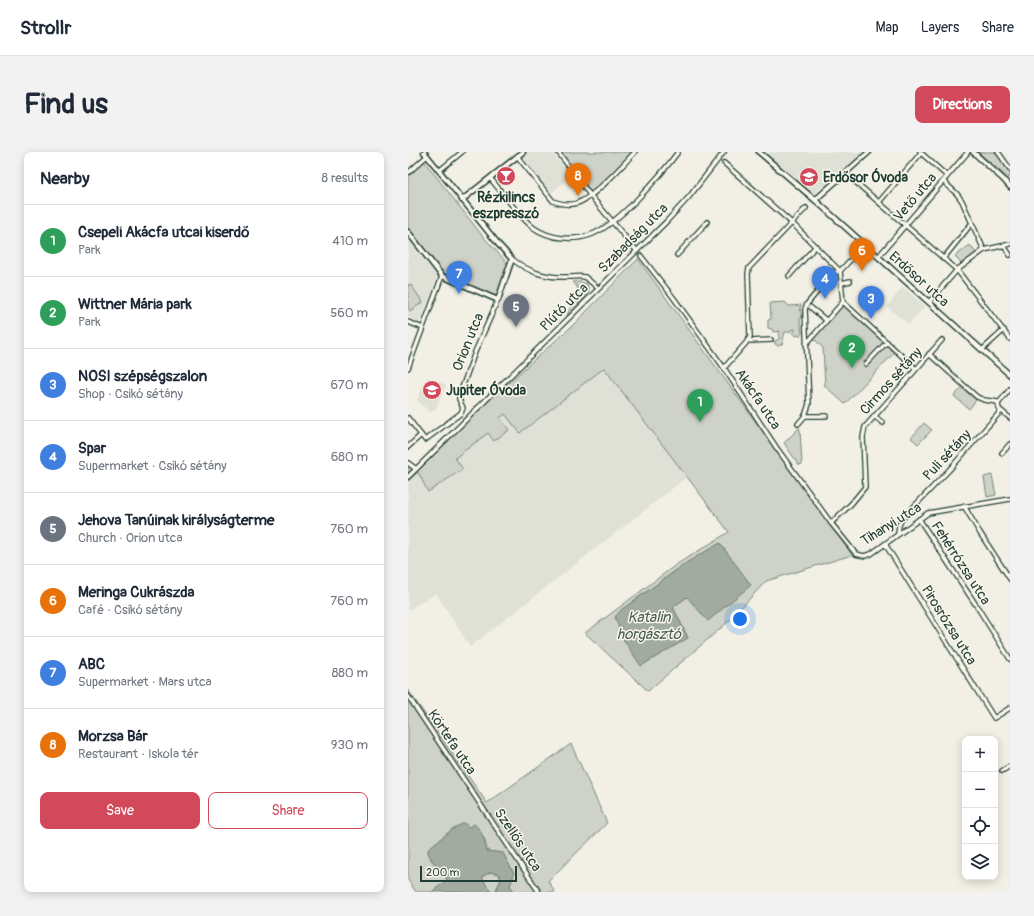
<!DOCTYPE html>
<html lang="en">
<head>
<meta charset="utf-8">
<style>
	body { margin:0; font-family:Pangolin,sans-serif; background:#f2f2f3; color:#1f2937 }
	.controls { position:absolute; right:12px; bottom:12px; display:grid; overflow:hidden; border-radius:8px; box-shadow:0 2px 10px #0003 }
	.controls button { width:36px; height:36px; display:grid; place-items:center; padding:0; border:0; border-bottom:1px solid #e0e1e3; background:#fff; color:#1f2937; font:20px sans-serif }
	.scale { position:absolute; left:12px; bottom:10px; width:97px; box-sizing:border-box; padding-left:4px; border:2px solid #1f3d34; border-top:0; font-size:11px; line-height:14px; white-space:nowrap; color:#1f3d34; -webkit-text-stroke:3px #fbf7ec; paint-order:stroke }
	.you { position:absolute; left:332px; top:467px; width:14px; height:14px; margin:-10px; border:3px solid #fff; border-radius:50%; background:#1a73e8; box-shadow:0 0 0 6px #1a73e833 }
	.badge { display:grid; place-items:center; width:26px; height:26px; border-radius:50%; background:#d1495b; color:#fff; font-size:13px; font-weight:700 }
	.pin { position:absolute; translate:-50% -33px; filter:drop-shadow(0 1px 2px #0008) }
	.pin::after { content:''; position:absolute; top:21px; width:14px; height:12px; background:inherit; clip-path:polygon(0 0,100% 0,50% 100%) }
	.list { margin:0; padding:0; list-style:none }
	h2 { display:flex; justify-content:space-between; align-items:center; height:52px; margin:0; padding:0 16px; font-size:17px }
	h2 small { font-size:13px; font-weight:400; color:#747a83 }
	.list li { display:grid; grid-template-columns:26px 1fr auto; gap:12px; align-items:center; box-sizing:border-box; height:72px; padding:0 16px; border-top:1px solid #e0e1e3 }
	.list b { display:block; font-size:15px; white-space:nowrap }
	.list p { margin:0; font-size:13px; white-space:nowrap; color:#747a83 }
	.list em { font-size:13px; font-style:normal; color:#747a83 }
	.actions { display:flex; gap:8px; padding:12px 16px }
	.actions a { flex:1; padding:9px 0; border:1px solid #d1495b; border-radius:8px; text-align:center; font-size:14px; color:#d1495b }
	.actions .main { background:#d1495b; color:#fff }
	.icon { flex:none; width:22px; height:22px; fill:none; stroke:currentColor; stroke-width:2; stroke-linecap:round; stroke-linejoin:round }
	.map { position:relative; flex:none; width:602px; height:740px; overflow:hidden; border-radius:8px }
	header { display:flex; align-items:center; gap:24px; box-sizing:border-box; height:56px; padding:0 20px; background:#fff; border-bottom:1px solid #e0e1e3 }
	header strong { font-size:19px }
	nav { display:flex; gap:22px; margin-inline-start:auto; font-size:14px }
	.intro { display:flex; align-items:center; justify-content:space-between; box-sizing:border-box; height:96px; padding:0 24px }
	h1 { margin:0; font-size:28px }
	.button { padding:10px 18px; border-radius:8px; background:#d1495b; color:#fff; font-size:14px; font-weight:700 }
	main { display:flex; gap:24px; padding:0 24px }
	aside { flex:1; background:#fff; border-radius:8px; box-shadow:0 2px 10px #0003 }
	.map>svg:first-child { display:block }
	.built { fill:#e0e1d6 }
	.green { fill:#cfd2c8; stroke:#77887e; fill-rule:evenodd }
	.water { fill:#a2aba1; stroke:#6e7f75 }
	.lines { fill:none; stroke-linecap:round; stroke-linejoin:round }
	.minor-casing { stroke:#1f3d34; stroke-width:6 }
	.tertiary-casing { stroke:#1f3d34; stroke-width:7 }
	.minor { stroke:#fbf7ec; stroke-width:3.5 }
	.tertiary { stroke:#fbf7ec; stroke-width:4 }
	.labels { text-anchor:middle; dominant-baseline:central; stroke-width:3; stroke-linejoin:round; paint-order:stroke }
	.poi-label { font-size:14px; font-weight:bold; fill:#1f3d34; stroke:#fbf7ec; text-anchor:start }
	.street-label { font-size:14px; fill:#1f3d34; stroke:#fbf7ec }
	.water-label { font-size:15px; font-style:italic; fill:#465e55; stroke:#fbf7ec }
</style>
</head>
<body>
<header>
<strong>Strollr</strong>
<nav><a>Map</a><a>Layers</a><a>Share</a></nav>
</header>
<div class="intro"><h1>Find us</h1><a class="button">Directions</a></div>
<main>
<aside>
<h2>Nearby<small>8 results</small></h2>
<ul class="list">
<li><span class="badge" style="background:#2e9e5b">1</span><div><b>Csepeli Akácfa utcai kiserdő</b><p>Park</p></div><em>410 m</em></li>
<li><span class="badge" style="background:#2e9e5b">2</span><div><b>Wittner Mária park</b><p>Park</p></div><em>560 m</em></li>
<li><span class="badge" style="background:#3f7fe0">3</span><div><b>NOSI szépségszalon</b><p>Shop · Csikó sétány</p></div><em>670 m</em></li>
<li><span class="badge" style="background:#3f7fe0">4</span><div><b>Spar</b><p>Supermarket · Csikó sétány</p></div><em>680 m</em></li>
<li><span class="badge" style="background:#6b7280">5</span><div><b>Jehova Tanúinak királyságterme</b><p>Church · Orion utca</p></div><em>760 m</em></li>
<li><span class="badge" style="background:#e8710a">6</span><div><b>Meringa Cukrászda</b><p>Café · Csikó sétány</p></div><em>760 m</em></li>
<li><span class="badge" style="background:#3f7fe0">7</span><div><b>ABC</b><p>Supermarket · Mars utca</p></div><em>880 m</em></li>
<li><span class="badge" style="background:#e8710a">8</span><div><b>Morzsa Bár</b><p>Restaurant · Iskola tér</p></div><em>930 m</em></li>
</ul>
<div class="actions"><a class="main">Save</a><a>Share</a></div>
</aside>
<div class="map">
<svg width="602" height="740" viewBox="0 0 602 740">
	<rect width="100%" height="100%" fill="#f2f0e5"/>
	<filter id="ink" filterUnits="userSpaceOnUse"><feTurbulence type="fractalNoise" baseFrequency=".025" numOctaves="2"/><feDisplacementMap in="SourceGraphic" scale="8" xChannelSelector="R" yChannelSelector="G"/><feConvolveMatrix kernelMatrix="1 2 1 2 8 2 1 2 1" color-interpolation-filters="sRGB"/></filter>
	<g filter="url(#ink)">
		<g class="built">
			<path d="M121,0H144L164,24L142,42L113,6Z"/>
			<path d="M364,0H455L414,38L412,36L407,42L358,1Z"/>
			<path d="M0,86L30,124L12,171L0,165Z"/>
			<path d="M495,135L517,154L501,173L479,155Z"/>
			<path d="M196,216L279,325L62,495L28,441L0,458V329L10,319L21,340L55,317L47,306L80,281L101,278L92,265L97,261L113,281Z"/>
			<path d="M19,225L38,233L28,256L22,261L9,248Z"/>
		</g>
		<g class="green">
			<path d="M150,0H227L182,43Z"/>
			<path d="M570,0H588L602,19V25L600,26Z"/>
			<path d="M16,9L73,82L99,111L100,114L88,144L41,125L34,119L0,77V23Z"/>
			<path d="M562,93L568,101L553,112L547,104Z"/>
			<path d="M230,107L444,403L358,429L321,469L240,539L177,481L269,412L321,380L196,216L112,281L97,262L92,266L101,278L86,289L80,281L47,306L55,317L20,340L10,320L0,329V312L10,319L69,259L164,174ZM281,409L279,445L265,455L280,486L213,458Z"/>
			<path d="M165,130H173L179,132L181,138L180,143L159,164L170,136Z"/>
			<path d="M2,132L15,150L2,159L0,156V133Z"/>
			<path d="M377,150L381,154L394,153L392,155L394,166L392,167L394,181L392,184L386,183L384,181L387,179V177L383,178L382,180H377L374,192L370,194L367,192V189L372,186L370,183L372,179L365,180L364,177L360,176V168L363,167L362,151Z"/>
			<path d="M435,150L488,199L437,252L417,234L415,196L404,185Z"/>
			<path d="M554,236L568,248L561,257L546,244Z"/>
			<path d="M516,271L524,278L510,292L503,286Z"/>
			<path d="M391,276L392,278L394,312L391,313L376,291Z"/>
			<path d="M584,323L588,343L579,345L576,325Z"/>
			<path d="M0,538L79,651L163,592L199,671L140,729L147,740H107L102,734L106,722L95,701L79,699L77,688L73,682L61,675L46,676L21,696L20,700L24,709L32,716L39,728L24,740H8L0,728Z"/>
			<path d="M82,720L91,722L93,728L87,740H82V737L78,733L74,725Z"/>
		</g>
		<g class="water">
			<path d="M312,391L343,433L300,469L279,445L265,455L280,486L233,514L215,487L207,465L213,458L281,409Z"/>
			<path d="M56,671L61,675L66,672C74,678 77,690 79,699L95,701L106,722L102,734L107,740H87L93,728L91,722L82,720L74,725L78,733L82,737V740H24L39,728L37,723L32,722V716L24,709L20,700L21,696L46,676Z"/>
		</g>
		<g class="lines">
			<g class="minor-casing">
				<g id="minor">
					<path d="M150,0L182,43L229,99"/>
					<path d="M512,0L539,24"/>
					<path d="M590,0L602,17"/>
					<path d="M109,4L145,49C153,52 161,54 169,51C186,46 215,13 227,0"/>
					<path d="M316,11L385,72L432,119L435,150L398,192"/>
					<path d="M31,19L54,0"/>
					<path d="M0,21L19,4"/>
					<path d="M437,21L549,118L602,187"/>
					<path d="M82,26C95,41 111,65 126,76C142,87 165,89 182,83C209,74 253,23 270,0"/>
					<path d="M535,29L549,42L554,49L576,98"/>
					<path d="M471,50L513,1"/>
					<path d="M596,94L602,103"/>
					<path d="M269,103L299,70"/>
					<path d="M233,104L265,145L316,216L368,295L423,371L448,402L456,404L463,402L520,361L602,347"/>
					<path d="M470,105L560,0"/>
					<path d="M104,107C122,121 139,126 161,125C167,125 172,124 177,125L190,136"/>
					<path d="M535,107L564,71"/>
					<path d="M381,124L408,94"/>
					<path d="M434,131L442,129"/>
					<path d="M435,150L508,217"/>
					<path d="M521,150L549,118L576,98L602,92"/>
					<path d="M402,155L418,168"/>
					<path d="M0,170L15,176"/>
					<path d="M340,188L343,189L363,188"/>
					<path d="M574,198L596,178"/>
					<path d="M521,202L569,245L576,248L590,250"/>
					<path d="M458,212L479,190"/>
					<path d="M0,216L34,124"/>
					<path d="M316,216L338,191L342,185L340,122L341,116L398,56"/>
					<path d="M602,237L590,252L591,257L602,266"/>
					<path d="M397,264H418"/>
					<path d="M466,264L475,271"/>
					<path d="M0,266L17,288L53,261L55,256L51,247V244L67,200L90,148"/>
					<path d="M390,272L397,264L401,252L397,157L399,152L425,121L432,119L449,101"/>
					<path d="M0,295L13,283"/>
					<path d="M594,301L602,292"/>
					<path d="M0,311L8,317"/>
					<path d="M0,325L258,70L281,45L316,0"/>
					<path d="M556,354L572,381L602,427"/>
					<path d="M511,367L568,453L602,507"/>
					<path d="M423,371L443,352L457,335L455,285L457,275L534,188"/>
					<path d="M490,382L491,373L494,367L541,318L593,259"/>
					<path d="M477,392L586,566L602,556"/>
					<path d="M0,544L131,740"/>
					<path d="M594,619L602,614"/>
				</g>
			</g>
			<g class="tertiary-casing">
				<g id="tertiary">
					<path d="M351,0L407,48L602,223"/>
					<path d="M565,0L595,27L602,35"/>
					<path d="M54,48L115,0"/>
					<path d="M407,48L461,0"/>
					<path d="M0,80L34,124L90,148L104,107L91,93L16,0"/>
				</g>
			</g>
			<use href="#minor" class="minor"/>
			<use href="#tertiary" class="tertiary"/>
		</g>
	</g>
	<defs>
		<g id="bar-disc" transform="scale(1)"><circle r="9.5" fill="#d1495b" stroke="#fbf7ec"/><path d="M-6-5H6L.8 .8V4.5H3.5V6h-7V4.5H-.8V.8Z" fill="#fff"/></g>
		<g id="school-disc" transform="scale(1)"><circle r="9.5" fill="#d1495b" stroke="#fbf7ec"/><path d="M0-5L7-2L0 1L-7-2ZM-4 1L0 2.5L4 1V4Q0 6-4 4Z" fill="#fff"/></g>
	</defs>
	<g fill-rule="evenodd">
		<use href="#bar-disc" x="98" y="24"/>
		<use href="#school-disc" x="401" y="25"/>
		<use href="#school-disc" x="24" y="238"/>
	</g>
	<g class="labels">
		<g class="poi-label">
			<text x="415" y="25">Erdősor Óvoda</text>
			<text x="98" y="45" text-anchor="middle">Rézkilincs<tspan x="98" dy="16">eszpresszó</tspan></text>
			<text x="38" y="238">Jupiter Óvoda</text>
		</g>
		<g class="street-label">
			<text transform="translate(507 45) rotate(-50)">Vető utca</text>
			<text transform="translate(225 86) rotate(-45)">Szabadság utca</text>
			<text transform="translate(511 127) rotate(42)">Erdősor utca</text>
			<text transform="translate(156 155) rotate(-45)">Plútó utca</text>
			<text transform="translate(60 190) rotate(-68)">Orion utca</text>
			<text transform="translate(483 229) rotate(-48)">Cirmos sétány</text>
			<text transform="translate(350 247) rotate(56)">Akácfa utca</text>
			<text transform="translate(539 303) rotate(-47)">Puli sétány</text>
			<text transform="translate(483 372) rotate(-32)">Tihanyi utca</text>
			<text transform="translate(553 411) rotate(57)">Fehérrózsa utca</text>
			<text transform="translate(541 473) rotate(58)">Pirosrózsa utca</text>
			<text transform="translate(44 590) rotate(56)">Körtefa utca</text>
			<text transform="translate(110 688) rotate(56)">Szellős utca</text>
		</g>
		<g class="water-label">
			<text x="241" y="465">Katalin<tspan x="241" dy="17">horgásztó</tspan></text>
		</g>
	</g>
</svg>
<div class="controls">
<button>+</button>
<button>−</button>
<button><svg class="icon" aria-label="locate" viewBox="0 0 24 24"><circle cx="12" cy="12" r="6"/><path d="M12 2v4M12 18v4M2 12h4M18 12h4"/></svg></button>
<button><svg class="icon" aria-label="layers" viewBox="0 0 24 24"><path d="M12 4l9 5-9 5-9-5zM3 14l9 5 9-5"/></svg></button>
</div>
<div class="scale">200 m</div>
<div class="you"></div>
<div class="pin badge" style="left:292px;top:270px;background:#2e9e5b">1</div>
<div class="pin badge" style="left:444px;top:216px;background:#2e9e5b">2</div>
<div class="pin badge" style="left:463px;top:167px;background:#3f7fe0">3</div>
<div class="pin badge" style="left:417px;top:147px;background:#3f7fe0">4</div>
<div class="pin badge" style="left:108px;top:175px;background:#6b7280">5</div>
<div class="pin badge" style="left:454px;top:119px;background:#e8710a">6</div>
<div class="pin badge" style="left:51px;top:142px;background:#3f7fe0">7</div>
<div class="pin badge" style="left:170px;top:44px;background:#e8710a">8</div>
</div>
</main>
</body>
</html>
